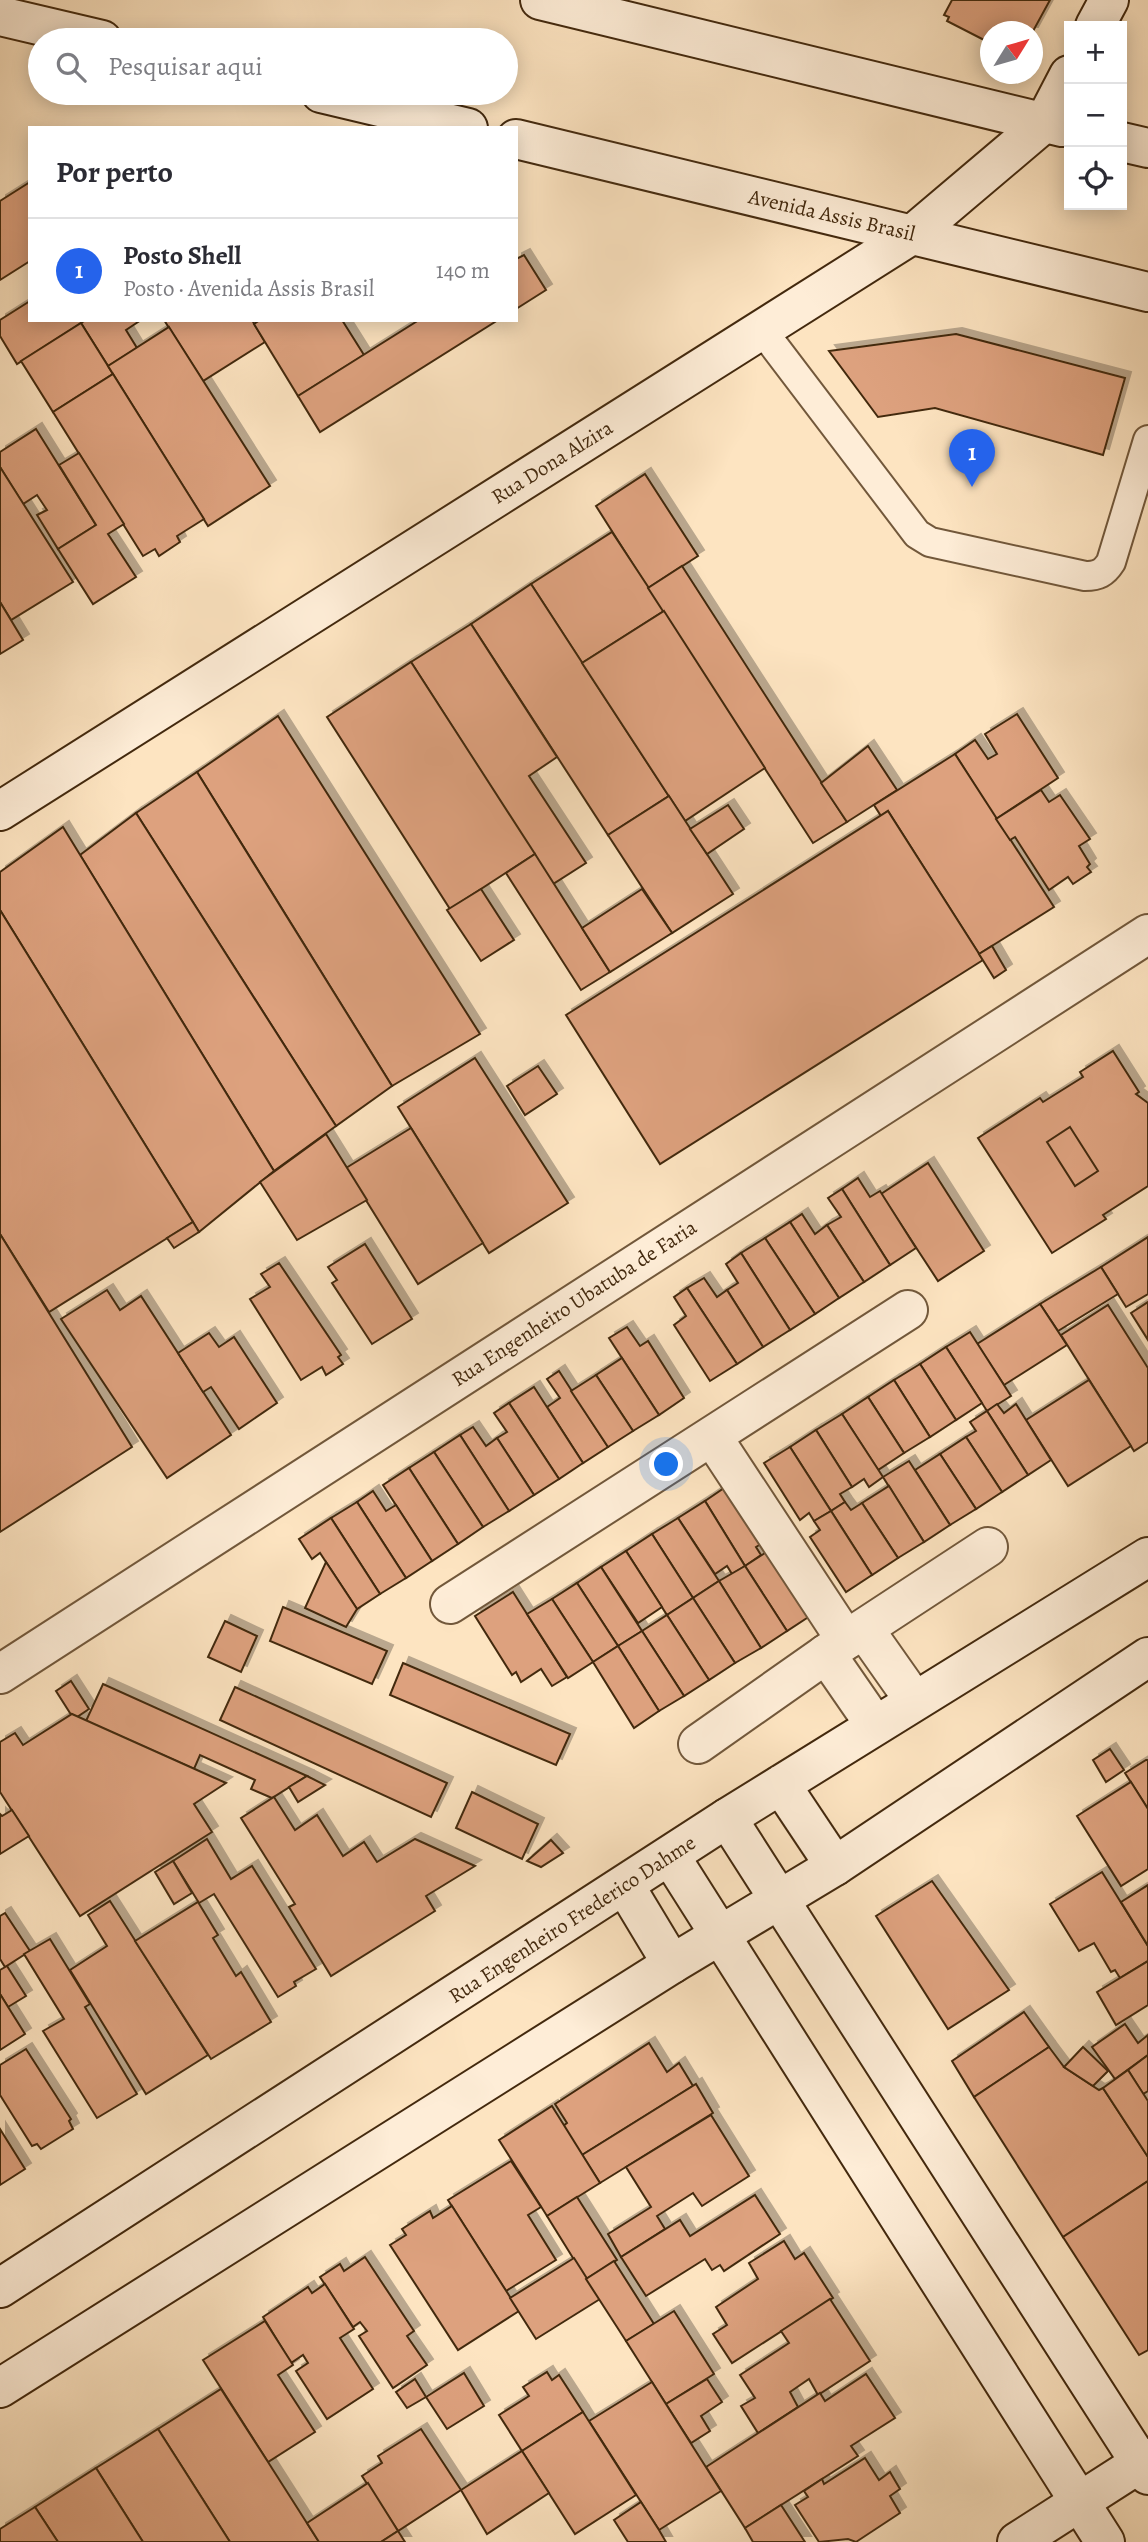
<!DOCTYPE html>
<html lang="pt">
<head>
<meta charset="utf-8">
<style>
	body { margin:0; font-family:Alegreya,serif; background:#f2f2f3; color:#2b2b33 }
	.controls { position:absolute; right:21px; top:21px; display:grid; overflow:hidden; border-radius:0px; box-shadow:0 4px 18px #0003 }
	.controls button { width:63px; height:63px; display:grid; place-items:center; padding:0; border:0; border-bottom:2px solid #e1e1e2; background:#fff; color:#2b2b33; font:35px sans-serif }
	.compass { position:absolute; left:980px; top:21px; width:63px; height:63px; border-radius:50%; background:#fff; box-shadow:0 4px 18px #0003; rotate:53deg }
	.you { position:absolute; left:667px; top:1465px; width:24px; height:24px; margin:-18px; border:5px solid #fff; border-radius:50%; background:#1a73e8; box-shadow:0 0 0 10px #1a73e833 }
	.badge { display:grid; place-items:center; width:46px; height:46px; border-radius:50%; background:#2563eb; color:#fff; font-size:23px; font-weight:700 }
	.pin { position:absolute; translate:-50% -58px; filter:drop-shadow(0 2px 4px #0008) }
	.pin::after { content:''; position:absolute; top:37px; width:24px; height:21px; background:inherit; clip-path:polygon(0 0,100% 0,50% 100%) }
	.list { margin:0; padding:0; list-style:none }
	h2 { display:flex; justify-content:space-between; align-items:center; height:91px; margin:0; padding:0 28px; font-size:30px }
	h2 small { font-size:23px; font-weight:400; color:#7c7c81 }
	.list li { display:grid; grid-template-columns:46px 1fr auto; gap:21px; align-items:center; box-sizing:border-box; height:105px; padding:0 28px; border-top:2px solid #e1e1e2 }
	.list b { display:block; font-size:26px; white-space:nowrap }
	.list p { margin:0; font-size:23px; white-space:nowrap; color:#7c7c81 }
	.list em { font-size:23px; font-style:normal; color:#7c7c81 }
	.icon { flex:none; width:38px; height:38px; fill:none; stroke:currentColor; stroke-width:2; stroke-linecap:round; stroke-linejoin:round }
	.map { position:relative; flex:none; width:1148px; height:2542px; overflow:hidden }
	.search { position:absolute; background:#fff; box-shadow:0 4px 18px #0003; left:28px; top:28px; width:490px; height:77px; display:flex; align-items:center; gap:18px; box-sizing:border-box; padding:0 24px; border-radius:38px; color:#7c7c81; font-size:26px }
	.panel { position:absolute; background:#fff; box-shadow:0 4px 18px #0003; left:28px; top:126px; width:490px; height:196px; border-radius:0px }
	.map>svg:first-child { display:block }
	.building { fill:#dda17e; stroke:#43290e; stroke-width:2; filter:url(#shadow) }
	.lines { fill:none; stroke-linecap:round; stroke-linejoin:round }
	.lane-casing { stroke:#72583b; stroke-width:32 }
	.street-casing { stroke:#72583b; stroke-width:42 }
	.secondary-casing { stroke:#43290e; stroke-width:42 }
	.lane { stroke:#feedd7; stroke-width:28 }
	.street { stroke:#feedd7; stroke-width:38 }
	.secondary { stroke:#feedd7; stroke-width:38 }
	.labels { text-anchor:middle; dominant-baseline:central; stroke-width:6; stroke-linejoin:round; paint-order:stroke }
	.street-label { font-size:21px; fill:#43290e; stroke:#feedd7 }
</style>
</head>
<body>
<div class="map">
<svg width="1148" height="2542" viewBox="0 0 1148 2542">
	<defs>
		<filter id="shadow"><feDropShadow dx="6" dy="-6" stdDeviation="0" flood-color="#0004"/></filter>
	</defs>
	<rect width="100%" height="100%" fill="#fde4c1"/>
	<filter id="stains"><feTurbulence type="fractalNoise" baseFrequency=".00286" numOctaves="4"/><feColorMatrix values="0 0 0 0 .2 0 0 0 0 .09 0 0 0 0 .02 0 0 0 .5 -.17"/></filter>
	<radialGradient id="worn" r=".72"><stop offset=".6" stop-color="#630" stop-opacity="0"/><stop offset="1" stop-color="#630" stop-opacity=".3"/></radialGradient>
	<g class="building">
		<path d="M952,0H1050L1032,33L990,32V43L947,21L949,17L944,15Z"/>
		<path d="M30,182V261L0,280V201Z"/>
		<path d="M524,255L546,290L516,309V259Z"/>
		<path d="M30,301V320H86L17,364L0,336V320Z"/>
		<path d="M86,320H141L126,330L137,348L108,366L81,323Z"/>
		<path d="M164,320H252L265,342L203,381Z"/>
		<path d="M260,320H342L364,355L298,396L254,324Z"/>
		<path d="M419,320H498L320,432L298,396Z"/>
		<path d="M81,323L113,374L53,412L21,361Z"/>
		<path d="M169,327L270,486L208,526L108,366Z"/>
		<path d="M956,334L1125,378L1103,455L935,408L878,417L829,351Z"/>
		<path d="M113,374L204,519L177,536L180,542L159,556L155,549L143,556L53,412Z"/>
		<path d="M36,429L96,525L58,549L37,515L47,510L37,495L23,504L0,467V452Z"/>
		<path d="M79,453L124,524L108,534L136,577L93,604L58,549L96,525L59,465Z"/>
		<path d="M0,467L73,582L11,620L0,602Z"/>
		<path d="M645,474L698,556L648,588L596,506Z"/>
		<path d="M612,532L664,611L582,663L531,584Z"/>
		<path d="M682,566L847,822L813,843L648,588Z"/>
		<path d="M531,584L669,796L608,835L471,624Z"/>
		<path d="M0,602L23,640L0,654Z"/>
		<path d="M664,611L765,768L685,821L582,663Z"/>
		<path d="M471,624L557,757L529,776L586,863L553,884L411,662Z"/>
		<path d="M411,662L535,854L450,909L327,717Z"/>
		<path d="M1017,714L1058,778L996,819L955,754L975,740L988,759L997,754L985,734Z"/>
		<path d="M278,716L480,1034L392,1086L197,772Z"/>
		<path d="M868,746L897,790L847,822L821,783Z"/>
		<path d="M955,754L1054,907L979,954L888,811L881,816L874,805Z"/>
		<path d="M197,772L392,1086L336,1126L136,813Z"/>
		<path d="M1041,790L1049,802L1060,795L1090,839L1079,846L1090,864L1087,867L1091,872L1073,884L1068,877L1049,890L1015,837L1010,840L996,819Z"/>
		<path d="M669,796L733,894L672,933L608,835Z"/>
		<path d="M728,805L744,829L707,854L690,829Z"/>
		<path d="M888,811L983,960L660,1164L566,1015Z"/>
		<path d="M136,813L336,1126L274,1171L80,855Z"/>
		<path d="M63,827L274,1171L199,1232L0,910V872Z"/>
		<path d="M535,854L610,972L581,990L506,873Z"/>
		<path d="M481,889L514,940L481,961L447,910Z"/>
		<path d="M642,889L672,933L610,972L582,928Z"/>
		<path d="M0,910L193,1222L49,1312L0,1234Z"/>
		<path d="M992,946L1006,970L994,978L979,954Z"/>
		<path d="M1113,1051L1139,1092L1136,1094L1148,1103V1186L1103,1215L1106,1219L1052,1253L978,1138L1040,1098L1043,1102L1083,1077L1080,1072Z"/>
		<path d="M475,1058L568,1203L489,1253L398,1107Z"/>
		<path d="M538,1066L557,1094L525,1115L507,1086Z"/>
		<path d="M1070,1127L1098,1171L1075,1186L1047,1142Z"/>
		<path d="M411,1128L483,1243L418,1284L346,1168Z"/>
		<path d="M326,1134L367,1200L297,1240L260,1182Z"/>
		<path d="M928,1163L984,1251L938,1281L881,1194Z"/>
		<path d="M858,1178L870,1197L880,1191L916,1248L890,1265L842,1189Z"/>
		<path d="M842,1189L890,1265L864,1282L827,1225L841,1217L828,1198Z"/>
		<path d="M802,1214L815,1234L827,1225L864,1282L839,1298L790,1222Z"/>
		<path d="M193,1222L199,1232L174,1248L167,1238Z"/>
		<path d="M790,1222L839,1298L815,1314L765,1238Z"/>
		<path d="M0,1234L132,1447L0,1532Z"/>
		<path d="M1148,1237V1294L1126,1307L1101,1267Z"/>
		<path d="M765,1238L815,1314L790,1330L741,1253Z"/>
		<path d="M365,1244L412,1319L372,1344L332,1283L337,1280L328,1267Z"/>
		<path d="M741,1253L790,1330L763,1347L727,1290L738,1283L726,1264Z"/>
		<path d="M279,1263L341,1355L338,1357L343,1364L326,1375L322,1367L301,1380L250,1299L270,1287L261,1274Z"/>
		<path d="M1101,1267L1118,1294L1058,1331L1040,1304Z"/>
		<path d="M704,1278L717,1297L727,1290L763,1347L737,1364L687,1288Z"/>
		<path d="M687,1288L737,1364L710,1381L674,1325L686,1316L674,1297Z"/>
		<path d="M107,1290L120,1310L141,1296L231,1435L167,1478L61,1319Z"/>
		<path d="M1148,1302V1340L1131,1313Z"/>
		<path d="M1040,1304L1067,1345L1004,1385L977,1344Z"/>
		<path d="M1108,1305L1148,1368V1442L1134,1451L1061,1335Z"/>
		<path d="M627,1327L640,1346L648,1341L684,1398L659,1415L609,1338Z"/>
		<path d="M970,1332L1011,1396L987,1411L946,1347Z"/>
		<path d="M209,1333L219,1347L234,1337L277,1403L239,1429L211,1387L203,1392L178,1353Z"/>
		<path d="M946,1347L982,1403L956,1420L920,1364Z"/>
		<path d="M622,1358L659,1415L633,1431L596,1375Z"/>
		<path d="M920,1364L956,1420L930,1437L894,1380Z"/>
		<path d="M559,1371L608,1447L583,1463L547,1407L560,1398L547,1379Z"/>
		<path d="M596,1375L633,1431L608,1447L571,1391Z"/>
		<path d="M894,1380L930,1437L904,1453L868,1397Z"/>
		<path d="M1089,1380L1131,1446L1068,1486L1026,1420Z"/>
		<path d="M534,1387L583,1463L559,1479L509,1403Z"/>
		<path d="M868,1397L904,1453L878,1470L842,1414Z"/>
		<path d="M509,1403L559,1479L534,1495L497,1438L507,1432L494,1413Z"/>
		<path d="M997,1404L1004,1413L1016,1404L1051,1460L1028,1475L987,1411Z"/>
		<path d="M987,1411L1028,1475L1002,1492L966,1437L976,1431L970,1422Z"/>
		<path d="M842,1414L883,1477L869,1487L864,1479L852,1487L816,1430Z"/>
		<path d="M473,1427L486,1446L497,1438L534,1495L509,1511L460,1435Z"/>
		<path d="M816,1430L852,1487L840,1494L845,1502L831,1511L790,1447Z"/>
		<path d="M460,1435L509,1511L483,1527L434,1452Z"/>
		<path d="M966,1437L1002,1492L976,1509L940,1454Z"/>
		<path d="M790,1447L831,1511L814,1521L809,1513L800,1520L764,1463Z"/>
		<path d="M434,1452L483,1527L458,1544L409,1468Z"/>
		<path d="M940,1454L976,1509L950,1525L915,1470Z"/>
		<path d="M909,1461L950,1525L924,1542L883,1477Z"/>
		<path d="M409,1468L458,1544L432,1561L383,1485Z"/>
		<path d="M730,1484L766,1541L756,1547L761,1555L745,1566L705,1501Z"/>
		<path d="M889,1486L924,1542L898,1558L862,1503Z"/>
		<path d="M373,1491L386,1511L396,1505L432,1561L406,1578L357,1502Z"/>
		<path d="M705,1501L745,1566L732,1574L727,1566L715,1574L678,1518Z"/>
		<path d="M357,1502L406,1578L380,1594L331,1518Z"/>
		<path d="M845,1502L851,1510L862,1503L898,1558L872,1575L831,1511Z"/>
		<path d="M831,1511L872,1575L846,1592L810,1537L820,1530L814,1521Z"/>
		<path d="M331,1518L380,1594L357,1609L320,1553L312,1559L299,1539Z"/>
		<path d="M678,1518L719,1581L693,1598L652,1534Z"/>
		<path d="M652,1534L693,1598L667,1615L626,1551Z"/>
		<path d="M771,1549L813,1614L787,1631L745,1566Z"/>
		<path d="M626,1551L662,1607L638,1623L601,1567Z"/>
		<path d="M326,1562L357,1609L346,1627L305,1608Z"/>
		<path d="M745,1566L787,1631L761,1648L719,1581Z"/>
		<path d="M601,1567L642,1631L618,1646L577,1583Z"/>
		<path d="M719,1581L761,1648L735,1663L693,1598Z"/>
		<path d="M577,1583L618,1646L593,1662L552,1599Z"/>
		<path d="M513,1592L567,1677L552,1686L541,1669L521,1682L516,1672L512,1675L475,1616Z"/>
		<path d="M693,1598L735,1663L709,1680L667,1615Z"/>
		<path d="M552,1599L593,1662L568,1678L527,1614Z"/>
		<path d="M283,1607L387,1651L372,1684L270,1641Z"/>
		<path d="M667,1615L709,1680L684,1696L642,1631Z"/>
		<path d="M225,1621L257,1636L241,1672L208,1657Z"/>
		<path d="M642,1631L684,1696L659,1711L618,1646Z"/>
		<path d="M618,1646L659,1711L634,1728L593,1662Z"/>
		<path d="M403,1663L570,1734L556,1765L390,1695Z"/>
		<path d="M71,1681L89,1709L77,1717L70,1713L56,1691Z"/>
		<path d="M103,1684L307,1776L272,1798L251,1789L255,1780L200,1755L194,1769L86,1721Z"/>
		<path d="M235,1687L447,1783L431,1817L220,1720Z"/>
		<path d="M72,1714L226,1783L194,1804L212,1832L80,1916L0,1792V1742L15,1733L23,1745Z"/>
		<path d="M1110,1749L1124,1770L1106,1782L1093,1760Z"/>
		<path d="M1146,1760H1148V1809L1125,1773Z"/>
		<path d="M307,1776L325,1785L298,1802L289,1787Z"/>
		<path d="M1131,1782L1148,1809V1869L1121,1886L1077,1816Z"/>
		<path d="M472,1792L538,1824L522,1859L456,1828Z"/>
		<path d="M274,1797L295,1830L317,1815L343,1856L364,1842L377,1862L415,1839L475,1866L426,1896L435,1911L331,1976L289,1907L295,1904L241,1818Z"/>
		<path d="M12,1810L29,1836L0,1854V1814L2,1816Z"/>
		<path d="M207,1839L231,1879L252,1866L316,1969L294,1982L296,1986L278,1997L214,1894L199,1903L173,1861Z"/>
		<path d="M551,1840L563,1853L541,1867L527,1861Z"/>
		<path d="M173,1861L192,1893L174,1904L155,1872Z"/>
		<path d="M1102,1872L1148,1946V1961L1120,1978L1115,1970L1111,1972L1094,1943L1079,1951L1050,1904Z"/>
		<path d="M932,1881L1009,1990L948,2029L876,1916Z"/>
		<path d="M1148,1885V1946L1121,1902Z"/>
		<path d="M110,1901L208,2055L146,2094L70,1970L107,1946L88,1915Z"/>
		<path d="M198,1902L218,1935L213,1938L236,1976L241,1972L271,2022L211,2059L135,1941Z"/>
		<path d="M5,1913L30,1951L5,1967L0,1959V1916Z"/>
		<path d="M50,1939L90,2004L85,2007L137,2094L97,2118L43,2031L64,2019L24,1954Z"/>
		<path d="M1148,1961V2005L1116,2025L1097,1992Z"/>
		<path d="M7,1966L26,1996L8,2007L0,1994V1970Z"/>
		<path d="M0,1994L25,2034L0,2050Z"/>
		<path d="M1024,2012L1049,2047L974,2097L952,2061Z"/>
		<path d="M1125,2024L1138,2043L1148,2035V2055L1115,2079L1092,2047Z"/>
		<path d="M649,2043L667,2072L679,2063L693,2086L582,2155L563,2126L567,2123L555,2104Z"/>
		<path d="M1049,2047L1064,2067L1099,2090L1103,2088L1148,2157V2181L1063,2237L974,2097Z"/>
		<path d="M1083,2047L1108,2071L1093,2086L1064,2067Z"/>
		<path d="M26,2049L71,2119L69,2121L73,2129L41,2149L37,2144L32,2146L0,2095V2065Z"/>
		<path d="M1148,2055V2091L1143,2094L1128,2070Z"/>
		<path d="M1128,2070L1148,2101V2157L1103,2088Z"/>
		<path d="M696,2084L713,2113L600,2183L582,2155Z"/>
		<path d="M552,2106L600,2183L547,2216L499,2140Z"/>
		<path d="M711,2115L749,2176L702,2206L693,2193L657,2216L665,2229L621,2257L608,2234L651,2207L626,2167Z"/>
		<path d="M0,2129L25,2169L0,2185Z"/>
		<path d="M511,2161L541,2207L528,2215L556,2260L506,2291L448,2200Z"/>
		<path d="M1148,2181V2350L1139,2355L1063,2237Z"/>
		<path d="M755,2195L780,2234L724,2271L720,2265L712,2270L705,2259L646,2296L621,2257L680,2220L690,2236Z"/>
		<path d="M577,2197L617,2260L586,2279L547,2216Z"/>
		<path d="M452,2206L519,2311L458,2350L390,2245L406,2235L402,2229L430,2211L433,2218Z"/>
		<path d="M784,2241L795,2259L804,2253L833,2298L732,2363L713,2334L727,2325L716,2307L758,2279L749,2263Z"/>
		<path d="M365,2257L414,2331L407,2336L427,2365L393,2388L359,2336L367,2331L360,2322L353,2327L320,2277L340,2264L344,2271Z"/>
		<path d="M574,2258L600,2299L536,2339L510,2298Z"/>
		<path d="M614,2261L654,2324L626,2341L586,2279Z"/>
		<path d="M325,2284L354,2329L340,2338L373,2389L327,2419L296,2371L308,2363L303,2355L291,2363L263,2317L308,2287L312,2293Z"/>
		<path d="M830,2299L870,2361L818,2395L809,2379L790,2392L798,2407L758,2433L741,2406L755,2398L740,2375L789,2343L781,2331Z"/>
		<path d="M674,2311L714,2374L666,2404L626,2341Z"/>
		<path d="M265,2321L293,2365L278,2375L315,2432L268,2462L203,2360Z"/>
		<path d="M547,2372L552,2380L559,2375L583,2412L522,2451L499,2415L529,2396L523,2387Z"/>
		<path d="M464,2373L484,2406L447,2429L426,2397Z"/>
		<path d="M866,2374L895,2418L851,2446L858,2456L745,2528L706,2467L820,2393L825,2401Z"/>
		<path d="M415,2379L426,2397L407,2408L396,2392Z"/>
		<path d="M707,2379L722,2402L701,2416L710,2431L691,2443L666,2404Z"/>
		<path d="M652,2382L721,2491L659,2530L589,2421Z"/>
		<path d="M221,2389L268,2462L319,2542H230L158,2429Z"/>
		<path d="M583,2412L636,2495L575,2534L522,2451Z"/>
		<path d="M158,2429L230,2542H143L96,2468Z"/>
		<path d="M421,2429L461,2490L398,2531L362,2476L382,2463L378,2456Z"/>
		<path d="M522,2451L549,2493L487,2534L461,2490Z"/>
		<path d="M865,2458L879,2480L890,2472L900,2489L890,2496L900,2513L856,2542L848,2539L819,2542L795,2505L808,2497L804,2491L822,2479L824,2484Z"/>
		<path d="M96,2468L143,2542H58L35,2507Z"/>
		<path d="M368,2483L398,2531L381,2542H319L307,2523Z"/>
		<path d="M641,2502L659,2530L666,2542H628L614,2520Z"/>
		<path d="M781,2505L805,2542H753L745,2528Z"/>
		<path d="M35,2507L58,2542H0V2529Z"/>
		<path d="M398,2531L405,2542H381Z"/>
	</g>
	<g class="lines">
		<g class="lane-casing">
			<path id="lane" d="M762,330L917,534L930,542L1085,576C1098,576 1104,573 1111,562L1148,440"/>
		</g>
		<g class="street-casing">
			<g id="street">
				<path d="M713,1438L846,1640"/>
				<path d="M450,1604L908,1310"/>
				<path d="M864,1629L914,1700"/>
				<path d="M826,1654L875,1725"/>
				<path d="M0,1674L1148,934"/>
				<path d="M698,1744L846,1640L988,1547"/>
			</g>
		</g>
		<g class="secondary-casing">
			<g id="secondary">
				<path d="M540,0L1062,127"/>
				<path d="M0,16L102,40"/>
				<path d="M1095,26L1109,0"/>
				<path d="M321,93L468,128"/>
				<path d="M516,139L1148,292"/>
				<path d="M1122,142L1148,148"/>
				<path d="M0,811L913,234L1044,123L1069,75"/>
				<path d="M781,1785L835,1866"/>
				<path d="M727,1818L1148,2475"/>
				<path d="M670,1856L1105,2542"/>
				<path d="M625,1886L672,1964"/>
				<path d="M0,2288L727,1818L1148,1557"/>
				<path d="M0,2388L672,1964L835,1866L1148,1657"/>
				<path d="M1017,2542L1148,2458"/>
			</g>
		</g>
		<use href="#lane" class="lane"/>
		<use href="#street" class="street"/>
		<use href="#secondary" class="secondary"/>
	</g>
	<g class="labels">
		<g class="street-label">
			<text transform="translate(832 215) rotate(13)">Avenida Assis Brasil</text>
			<text transform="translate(552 462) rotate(-32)">Rua Dona Alzira</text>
			<text transform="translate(574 1303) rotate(-33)">Rua Engenheiro Ubatuba de Faria</text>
			<text transform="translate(572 1919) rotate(-33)">Rua Engenheiro Frederico Dahme</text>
		</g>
	</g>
	<rect width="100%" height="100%" filter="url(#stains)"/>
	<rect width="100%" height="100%" fill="url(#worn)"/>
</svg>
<div class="controls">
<button>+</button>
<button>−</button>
<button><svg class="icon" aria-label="locate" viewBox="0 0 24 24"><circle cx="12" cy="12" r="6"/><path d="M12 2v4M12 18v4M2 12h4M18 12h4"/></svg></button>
</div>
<svg class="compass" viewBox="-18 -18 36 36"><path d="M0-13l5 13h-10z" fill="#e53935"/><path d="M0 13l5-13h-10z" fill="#7c7c81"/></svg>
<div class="you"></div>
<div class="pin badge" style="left:972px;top:487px">1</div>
<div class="search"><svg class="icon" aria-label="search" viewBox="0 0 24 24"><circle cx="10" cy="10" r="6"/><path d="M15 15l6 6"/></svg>Pesquisar aqui</div>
<section class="panel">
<h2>Por perto<small></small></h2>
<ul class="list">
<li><span class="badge">1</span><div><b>Posto Shell</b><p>Posto · Avenida Assis Brasil</p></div><em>140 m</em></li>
</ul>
</section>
</div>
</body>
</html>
